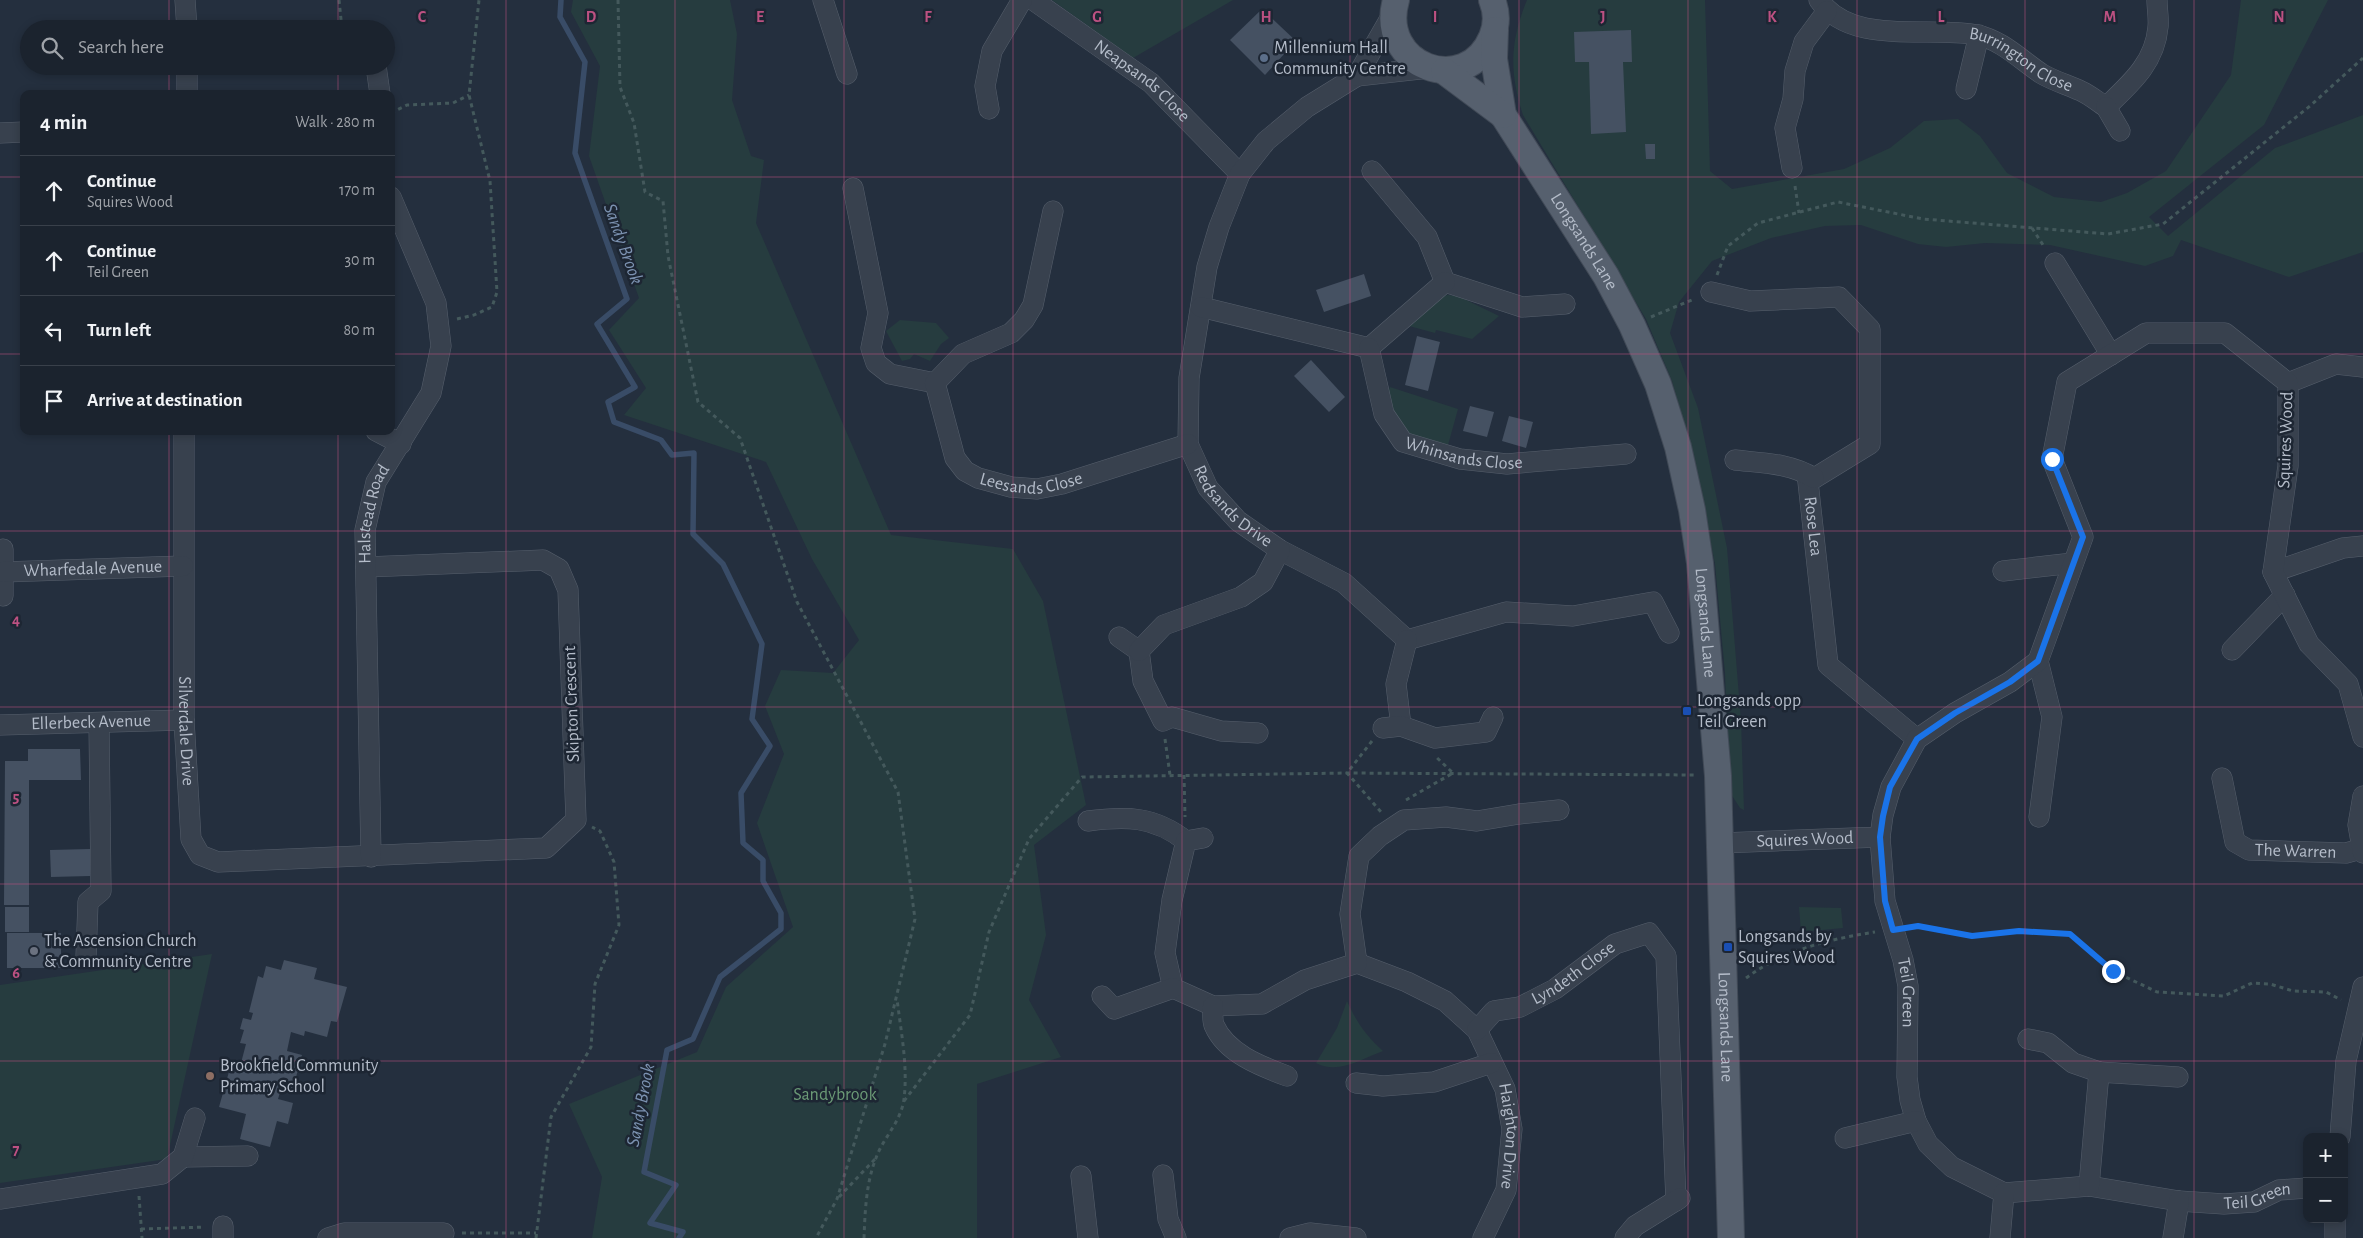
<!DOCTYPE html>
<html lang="en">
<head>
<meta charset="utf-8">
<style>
	body { margin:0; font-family:"Alegreya Sans",sans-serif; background:#242b36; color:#f1f3f6 }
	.controls { position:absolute; right:15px; bottom:15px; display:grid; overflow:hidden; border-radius:10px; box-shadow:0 2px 8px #0003 }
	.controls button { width:45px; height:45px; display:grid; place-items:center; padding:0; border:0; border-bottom:1px solid #39404a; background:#1b232e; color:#f1f3f6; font:25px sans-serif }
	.stop { position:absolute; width:15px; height:15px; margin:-11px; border:4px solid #1a73e8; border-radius:50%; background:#fff }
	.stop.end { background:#1a73e8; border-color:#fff; box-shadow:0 1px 5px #0008 }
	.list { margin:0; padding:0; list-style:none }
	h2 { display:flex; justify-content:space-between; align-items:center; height:65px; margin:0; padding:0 20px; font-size:21px }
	h2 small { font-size:16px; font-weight:400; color:#a0a4aa }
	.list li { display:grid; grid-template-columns:32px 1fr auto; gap:15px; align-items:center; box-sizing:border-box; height:70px; padding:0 20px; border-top:1px solid #39404a }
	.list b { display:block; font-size:19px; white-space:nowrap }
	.list p { margin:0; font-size:16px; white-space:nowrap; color:#a0a4aa }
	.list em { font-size:16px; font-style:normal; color:#a0a4aa }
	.icon { flex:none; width:28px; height:28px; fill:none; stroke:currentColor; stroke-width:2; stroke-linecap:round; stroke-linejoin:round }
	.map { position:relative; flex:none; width:2363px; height:1238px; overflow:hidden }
	.search { position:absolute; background:#1b232e; box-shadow:0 2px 8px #0003; left:20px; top:20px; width:375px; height:55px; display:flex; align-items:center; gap:12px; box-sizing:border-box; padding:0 18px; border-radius:28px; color:#a0a4aa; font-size:19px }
	.panel { position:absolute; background:#1b232e; box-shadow:0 2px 8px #0003; left:20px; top:90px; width:375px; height:345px; border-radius:10px }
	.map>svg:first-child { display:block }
	.green { fill:#263c3f }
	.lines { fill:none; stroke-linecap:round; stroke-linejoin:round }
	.stream { stroke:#394c67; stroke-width:5.5 }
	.building { fill:#455162 }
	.minor-casing { stroke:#565f6c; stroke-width:21 }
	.major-casing { stroke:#414a57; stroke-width:28 }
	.path { stroke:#44595c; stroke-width:3; stroke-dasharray:4 4; stroke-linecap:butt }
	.minor { stroke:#38414e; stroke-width:20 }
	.major { stroke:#56606e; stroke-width:26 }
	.route { stroke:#1a73e8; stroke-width:6 }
	.grid { fill:none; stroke:#bd5182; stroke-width:1; stroke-opacity:0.55 }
	.service-dot { fill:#5c6f8a; stroke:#1d2633; stroke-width:2 }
	.transit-dot { fill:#1a4fb4; stroke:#1d2633; stroke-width:2 }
	.worship-dot { fill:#6b7280; stroke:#1d2633; stroke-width:2 }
	.education-dot { fill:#8d6e63; stroke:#1d2633; stroke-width:2 }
	.labels { text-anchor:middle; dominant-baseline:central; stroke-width:5; stroke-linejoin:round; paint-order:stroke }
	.poi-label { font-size:18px; fill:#b4bcc9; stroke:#1d2633; text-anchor:start }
	.street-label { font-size:18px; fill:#b4bcc9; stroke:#1d2633 }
	.park-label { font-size:18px; fill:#6b9a76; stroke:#1d2633 }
	.water-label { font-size:19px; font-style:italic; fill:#7c92b1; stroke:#1d2633 }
	.grid-label { font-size:16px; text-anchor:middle; font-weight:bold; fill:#bd5182; stroke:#1d2633; stroke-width:5; stroke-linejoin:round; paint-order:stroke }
</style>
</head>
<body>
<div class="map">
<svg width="2363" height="1238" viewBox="0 0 2363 1238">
	<rect width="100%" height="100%" fill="#242f3e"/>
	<g class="green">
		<path d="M573,0H730L737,34L732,100L751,156L764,160L756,223L891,535L1013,549L1043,601L1086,805L1034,845L1046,935L1029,1000L1061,1057L977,1084V1238H592L602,1177L569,1104L697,1052L726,987L793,927L757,823L784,754L765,706L781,670L833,673L859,640L812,559L766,462L624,415L646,388L609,330L639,298L589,156L600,66L571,12Z"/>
		<path d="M1052,0H1233L1133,58Z"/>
		<path d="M1527,0H1705L1710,171L1732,189L1844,169L1890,148L1924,121L1958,119L1980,136L2007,173L2054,197L2101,202L2127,193L2166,171L2231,75L2241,0H2328L2264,125L2149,217L2168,236L2275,148L2363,115V252L2289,277L2181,240L2173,256L2145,266L2050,245L1985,243L1946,247L1918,244L1861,225L1825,226L1771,238L1712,261L1679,302L1670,333L1698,408L1727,548L1741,721L1744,810L1740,808L1729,791L1725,673L1715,564L1694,460L1672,381L1646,319L1523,115C1509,72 1510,41 1527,0Z"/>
		<path d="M1448,295L1458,296L1499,316L1472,339L1436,330L1435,333L1409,326L1440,296Z"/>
		<path d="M900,320L936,323L949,338L941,344L930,361L914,354L910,359L902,361L886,331Z"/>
		<path d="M1390,387L1458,409L1448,445C1422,440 1400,439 1392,410C1389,401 1386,396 1390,387Z"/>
		<path d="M1799,907L1841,908L1843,928L1801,932Z"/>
		<path d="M212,954L167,1159L0,1183V985Z"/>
		<path d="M1347,1001C1356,1021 1366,1036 1383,1051C1361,1059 1338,1075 1316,1063L1337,1028Z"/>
	</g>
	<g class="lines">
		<path class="stream" d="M561,0L560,17L585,62L575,153L627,299L597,324L635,387L608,402L614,422L661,440L672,455L694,453L693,534L723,564L762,644L752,719L770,746L741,793L743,843L763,860V881L781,913V929L720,977L693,1039L667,1050L644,1172L676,1185L650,1223L683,1232L679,1238"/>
	</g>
	<g class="building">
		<path d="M1262,9L1296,41L1265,75L1230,40Z"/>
		<path d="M1631,30L1632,62H1623L1626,132L1591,134L1589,62H1575L1574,32Z"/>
		<path d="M1645,144H1655V159H1646Z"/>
		<path d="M1364,274L1371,296L1324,312L1316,290Z"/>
		<path d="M1417,336L1440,342L1428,391L1405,385Z"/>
		<path d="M1311,360L1345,397L1329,412L1294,376Z"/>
		<path d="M1470,406L1494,412L1487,437L1463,431Z"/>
		<path d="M1509,416L1533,422L1526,448L1502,441Z"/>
		<path d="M28,749H80L81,780H29V905H4L5,761H28Z"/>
		<path d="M90,849V876L51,877L50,850Z"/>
		<rect x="5" y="907" width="24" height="25"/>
		<rect x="7" y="933" width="54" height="35"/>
		<path d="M284,960L317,968L314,979L347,987L337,1022L331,1021L327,1037L305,1031L304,1036L291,1032L287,1051L302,1055L292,1092L281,1089L278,1099L293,1103L288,1124L277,1121L270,1147L240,1139L246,1114L219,1107L232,1061L241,1063L246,1044L240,1043L244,1030L240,1029L243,1018L251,1020L253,1013L249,1012L258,976L263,978L266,966L281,970Z"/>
	</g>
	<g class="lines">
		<g class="minor-casing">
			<g id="minor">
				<path d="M185,0L187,29"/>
				<path d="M823,0L847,74"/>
				<path id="s1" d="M1033,0L1151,83L1240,174"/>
				<path id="s2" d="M1819,0C1852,47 1929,25 1977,35C2002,40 2022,61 2042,74C2054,81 2068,85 2081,91C2090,95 2098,102 2106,107C2130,84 2155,63 2158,27C2159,19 2157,9 2157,0"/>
				<path id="s3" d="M1392,15L1357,76L1307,107L1266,141L1240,174L1219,227L1207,267L1189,378L1188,444L1208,488L1238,521L1280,550L1344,583L1407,640L1506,612L1573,616L1653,602L1669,633"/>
				<path d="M376,66L380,94"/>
				<path d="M1357,76L1429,68"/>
				<path d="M1966,89L1979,35"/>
				<path d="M187,94V66"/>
				<path d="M2106,107L2120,131"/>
				<path d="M989,109L985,86L992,51L1022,0"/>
				<path d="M0,133L24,132"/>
				<path d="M1792,168L1785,128L1793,99L1795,71L1804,42L1827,11"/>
				<path d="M1372,171L1427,237L1445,282L1522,307L1565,304"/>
				<path d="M853,188L878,313L871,348L876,363L890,374L935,383"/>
				<path id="s4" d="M1053,211L1033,305L1024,320L1011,333L963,354L935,383L955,458L965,471L978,478L1011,487L1037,489L1062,484L1188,444"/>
				<path d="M2055,263L2111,355"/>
				<path id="s5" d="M1711,292L1750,301L1839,297L1870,329V444L1808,482L1828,665L1917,739"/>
				<path d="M1201,307L1369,348L1445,282"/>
				<path id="s6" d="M1369,348L1384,414L1403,442L1460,459L1507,464L1626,454"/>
				<path d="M2288,383L2336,364L2363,367"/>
				<path id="s7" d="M184,431V720L191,839L200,855L218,862L546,848L576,820L568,590L559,569L543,560L366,567"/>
				<path d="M376,431L401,444"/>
				<path d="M1735,460C1762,463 1790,463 1814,478"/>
				<path d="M3,549V596"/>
				<path d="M2003,571L2073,563"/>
				<path id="s8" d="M3,572L183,566"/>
				<path d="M2273,572L2343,548L2363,546"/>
				<path d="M1119,637L1139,651L1143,681L1163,721L1172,717L1221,731L1258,733"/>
				<path d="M2232,650L2285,595"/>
				<path d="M1139,651L1164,625L1241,597L1263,582L1280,550"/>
				<path d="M2038,661L2052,717L2039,817"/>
				<path id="s9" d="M0,725L184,720"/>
				<path d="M1401,726L1396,684L1407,640"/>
				<path d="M1383,728L1401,726L1435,738L1486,732L1493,717"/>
				<path id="s10" d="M2222,778L2235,842L2249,850L2346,853L2361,849"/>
				<path d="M2363,796L2358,825L2363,853"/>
				<path d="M1088,821C1126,816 1154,816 1186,841"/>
				<path id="s11" d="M1880,837L1885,901L1903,960L1908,986L1907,1077L1910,1100L1916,1121L1928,1144L1952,1167L2004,1193L2089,1186L2179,1201L2224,1204L2254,1202L2279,1190L2307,1188"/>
				<path id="s12" d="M1203,838L1186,841L1172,900L1165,953L1173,988L1213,1006L1262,1004L1305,980L1357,963L1407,982L1445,1001L1477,1030L1505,1089L1512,1129L1506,1190L1483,1238"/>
				<path id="s13" d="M1721,843L1880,837L1883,815L1891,787L1917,739L1955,713L2010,682L2038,661L2083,537L2052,459L2067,382L2146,333H2225L2288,383V466L2273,572L2309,644L2348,684L2363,737"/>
				<path id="s14" d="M371,857L365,530L376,482L431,393L441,346L436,303L391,197"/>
				<path d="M86,957L88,902L101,891L99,723"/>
				<path d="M1357,963L1350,914L1359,856L1380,836L1404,820L1446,817L1477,821L1519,814L1559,810"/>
				<path d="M1102,996L1114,1009L1173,988"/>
				<path d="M1213,1006C1213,1012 1212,1020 1214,1025C1226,1053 1260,1066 1287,1076"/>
				<path id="s15" d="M1477,1030L1494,1011L1520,1007L1555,989L1615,944L1649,933L1666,956L1676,1201"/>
				<path d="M2028,1039L2048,1043L2073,1063L2099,1072"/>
				<path d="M1356,1083L1383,1086L1434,1082L1491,1063"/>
				<path d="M2340,1137L2346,1061L2363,987"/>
				<path d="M1845,1138L1916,1121"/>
				<path d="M183,1157L248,1156"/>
				<path d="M1163,1175L1168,1219L1176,1238"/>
				<path d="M1081,1176L1088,1238"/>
				<path d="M2089,1186L2099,1072L2178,1077"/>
				<path d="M0,1199L162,1174L183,1157L195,1118"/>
				<path d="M223,1226V1238"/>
				<path d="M328,1238L344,1233H444"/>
				<path d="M1290,1238L1310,1233L1356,1238"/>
				<path d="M1625,1238L1635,1226L1680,1198"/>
				<path d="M2000,1238L2004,1193"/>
				<path d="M2173,1238L2179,1201"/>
				<path d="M2335,1238V1219"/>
			</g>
		</g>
		<g class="major-casing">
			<g id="major">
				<path d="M1396,0C1377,66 1466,99 1492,37C1497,25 1497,12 1492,0"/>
				<path id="s16" d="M1495,30L1494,59L1503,115L1606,276L1632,325L1658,384L1678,447L1692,510L1700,563L1718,776L1731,1238"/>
				<path d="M1444,71L1503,115"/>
			</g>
		</g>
		<g class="path">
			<path d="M339,0L342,29"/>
			<path d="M618,0L620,87L634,123L645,192L663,201L668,256L698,402L740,438L797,602L898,792L915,919L885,1044L837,1199L816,1238"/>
			<path d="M391,113L407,105L453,103L469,95"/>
			<path d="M1795,186L1799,213"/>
			<path d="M2032,228L2045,248"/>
			<path d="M1717,275L1728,246L1758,223L1838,202L1923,219L2108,234L2163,224L2310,106L2363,58"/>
			<path d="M1651,317L1694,299"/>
			<path d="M457,319L474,315L492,307L497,292L490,181L469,95L479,0"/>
			<path d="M1165,739L1170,775"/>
			<path d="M1372,741L1347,773L1382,813"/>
			<path d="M1184,775L1185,817"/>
			<path d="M1406,800L1453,773L1435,756"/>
			<path d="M1911,927L1918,926L1972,936L2019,931L2071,934L2113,971L2157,992L2224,996L2252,983L2270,984L2293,991L2326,992L2341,1000"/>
			<path d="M1746,978C1784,950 1830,939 1875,932"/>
			<path d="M904,1101L970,1015L989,932L1029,839L1082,777L1347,773L1697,775"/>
			<path d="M139,1196L142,1238"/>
			<path d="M839,1197L876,1158"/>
			<path d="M141,1229L205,1227"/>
			<path d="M462,1233H536"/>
			<path d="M536,1238L551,1117L591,1047L595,984L619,925L614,862L600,831L592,827"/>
			<path d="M864,1238C865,1212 866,1183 876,1158C883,1138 901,1122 904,1099C908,1066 901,1032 897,999"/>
		</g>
		<use href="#minor" class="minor"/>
		<use href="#major" class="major"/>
	</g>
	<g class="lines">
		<path class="route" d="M2052,459L2083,537L2038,661L2010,682L1955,713L1917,739L1890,787L1883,816L1880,837L1885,901L1893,930L1918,926L1972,936L2019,931L2070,934L2113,971"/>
	</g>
	<path class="grid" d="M169,0V29M338,0V29M506,0V1238M675,0V1238M844,0V1238M1013,0V1238M1182,0V1238M1350,0V1238M1519,0V1238M1688,0V1238M1857,0V1238M2025,0V1238M2194,0V1238M169,66V94M338,66V94M0,177H24M391,177H2363M0,354H24M391,354H2363M169,431V1238M338,431V1238M0,531H2363M0,707H2363M0,884H2363M0,1061H2363"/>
	<circle class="service-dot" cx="1264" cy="58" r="5"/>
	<g class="transit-dot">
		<rect x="1682" y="706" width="10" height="10" rx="2.5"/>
		<rect x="1723" y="942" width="10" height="10" rx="2.5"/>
	</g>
	<circle class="worship-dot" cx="34" cy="951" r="5"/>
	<circle class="education-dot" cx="210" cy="1076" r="5"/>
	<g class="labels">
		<g class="poi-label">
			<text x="1274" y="48">Millennium Hall<tspan x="1274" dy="21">Community Centre</tspan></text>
			<text x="1697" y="701">Longsands opp<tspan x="1697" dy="21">Teil Green</tspan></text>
			<text x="1738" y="937">Longsands by<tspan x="1738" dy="21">Squires Wood</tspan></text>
			<text x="44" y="941">The Ascension Church<tspan x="44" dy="21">&amp; Community Centre</tspan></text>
			<text x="220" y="1066">Brookfield Community<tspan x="220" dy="21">Primary School</tspan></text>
		</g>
		<g class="street-label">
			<text stroke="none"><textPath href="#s2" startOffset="218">Burrington Close</textPath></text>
			<text stroke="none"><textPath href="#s1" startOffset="136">Neapsands Close</textPath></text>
			<text stroke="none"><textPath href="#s16" startOffset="236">Longsands Lane</textPath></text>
			<text transform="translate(2286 440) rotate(-88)">Squires Wood</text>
			<text stroke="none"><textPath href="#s6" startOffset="164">Whinsands Close</textPath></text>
			<text stroke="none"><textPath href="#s4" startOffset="388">Leesands Close</textPath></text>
			<text stroke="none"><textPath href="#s3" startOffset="580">Redsands Drive</textPath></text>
			<text stroke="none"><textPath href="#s14" startOffset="344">Halstead Road</textPath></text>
			<text stroke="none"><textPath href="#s5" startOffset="406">Rose Lea</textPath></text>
			<text stroke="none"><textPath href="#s8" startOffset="90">Wharfedale Avenue</textPath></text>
			<text stroke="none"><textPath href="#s16" startOffset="641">Longsands Lane</textPath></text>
			<text transform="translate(572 704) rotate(-92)">Skipton Crescent</text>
			<text stroke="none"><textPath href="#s9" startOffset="91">Ellerbeck Avenue</textPath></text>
			<text stroke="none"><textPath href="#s7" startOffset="300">Silverdale Drive</textPath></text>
			<text stroke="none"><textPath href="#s13" startOffset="84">Squires Wood</textPath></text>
			<text stroke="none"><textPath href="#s10" startOffset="128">The Warren</textPath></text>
			<text stroke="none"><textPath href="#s15" startOffset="115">Lyndeth Close</textPath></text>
			<text stroke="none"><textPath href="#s11" startOffset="159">Teil Green</textPath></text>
			<text stroke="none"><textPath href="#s16" startOffset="1046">Longsands Lane</textPath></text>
			<text stroke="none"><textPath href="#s12" startOffset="616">Haighton Drive</textPath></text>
			<text stroke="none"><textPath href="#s11" startOffset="662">Teil Green</textPath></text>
		</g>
		<g class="park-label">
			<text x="835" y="1095">Sandybrook</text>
		</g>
		<g class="water-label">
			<text transform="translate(623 244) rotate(70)">Sandy Brook</text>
			<text transform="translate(641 1105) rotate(-79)">Sandy Brook</text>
		</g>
	</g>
	<g class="grid-label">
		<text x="422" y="22">C</text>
		<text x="591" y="22">D</text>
		<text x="760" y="22">E</text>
		<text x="928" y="22">F</text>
		<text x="1097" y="22">G</text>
		<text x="1266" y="22">H</text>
		<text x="1435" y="22">I</text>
		<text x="1603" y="22">J</text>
		<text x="1772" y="22">K</text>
		<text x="1941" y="22">L</text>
		<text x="2110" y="22">M</text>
		<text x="2279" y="22">N</text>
		<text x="16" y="625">4</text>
		<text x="16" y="802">5</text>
		<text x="16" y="978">6</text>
		<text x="16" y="1155">7</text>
	</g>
</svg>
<div class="controls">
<button>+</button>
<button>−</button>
</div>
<div class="stop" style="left:2052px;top:459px"></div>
<div class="stop end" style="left:2113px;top:971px"></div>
<div class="search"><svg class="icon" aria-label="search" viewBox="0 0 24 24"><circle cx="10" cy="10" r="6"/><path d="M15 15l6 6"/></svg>Search here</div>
<section class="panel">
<h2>4 min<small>Walk · 280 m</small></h2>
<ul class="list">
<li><svg class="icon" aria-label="ahead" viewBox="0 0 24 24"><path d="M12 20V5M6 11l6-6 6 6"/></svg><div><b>Continue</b><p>Squires Wood</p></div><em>170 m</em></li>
<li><svg class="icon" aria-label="ahead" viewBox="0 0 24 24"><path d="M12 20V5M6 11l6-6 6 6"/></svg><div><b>Continue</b><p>Teil Green</p></div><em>30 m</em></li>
<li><svg class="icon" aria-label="left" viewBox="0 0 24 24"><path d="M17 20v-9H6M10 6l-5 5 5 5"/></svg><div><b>Turn left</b></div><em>80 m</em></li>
<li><svg class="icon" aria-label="arrive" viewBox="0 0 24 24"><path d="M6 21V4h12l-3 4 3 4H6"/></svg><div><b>Arrive at destination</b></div></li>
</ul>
</section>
</div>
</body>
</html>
